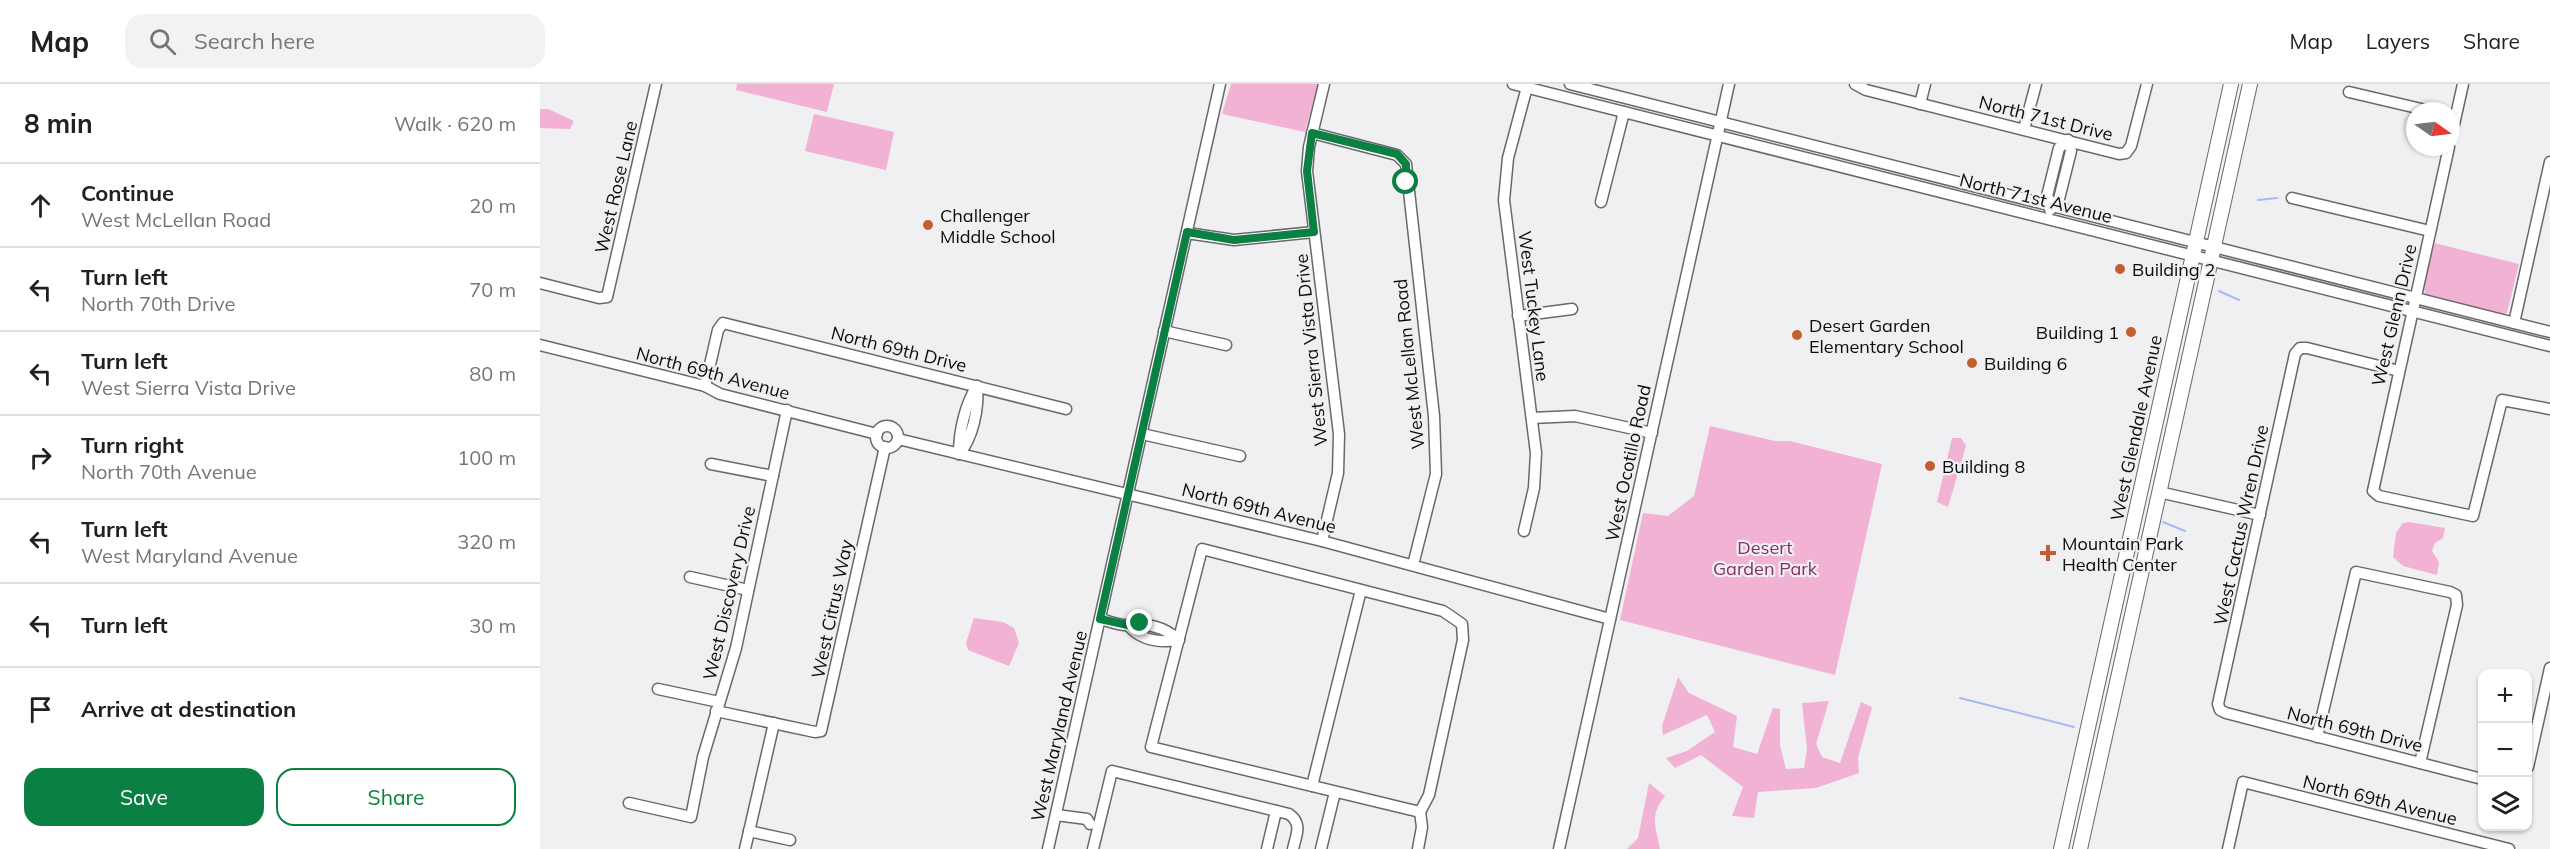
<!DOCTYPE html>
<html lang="en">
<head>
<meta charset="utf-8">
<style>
	body { margin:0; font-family:Mulish,sans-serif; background:#f2f2f2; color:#202124 }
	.controls { position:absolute; right:18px; bottom:18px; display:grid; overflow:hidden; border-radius:12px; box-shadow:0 2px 4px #0004 }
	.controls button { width:54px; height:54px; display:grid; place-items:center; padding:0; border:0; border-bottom:2px solid #e0e0e0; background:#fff; color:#202124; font:30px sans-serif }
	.compass { position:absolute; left:1866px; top:18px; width:54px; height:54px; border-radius:50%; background:#fff; box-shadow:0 2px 4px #0004; rotate:104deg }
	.stop { position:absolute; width:18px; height:18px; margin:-14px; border:4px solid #0b8043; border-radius:50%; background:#fff }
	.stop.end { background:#0b8043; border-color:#fff; box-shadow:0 2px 6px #0008 }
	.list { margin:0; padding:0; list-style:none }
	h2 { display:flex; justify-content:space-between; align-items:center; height:78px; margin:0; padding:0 24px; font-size:26px }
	h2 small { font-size:20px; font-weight:400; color:#757577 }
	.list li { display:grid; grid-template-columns:39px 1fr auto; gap:18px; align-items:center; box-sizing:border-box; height:84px; padding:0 24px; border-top:2px solid #e0e0e0 }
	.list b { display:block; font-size:22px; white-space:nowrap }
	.list p { margin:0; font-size:20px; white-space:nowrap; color:#757577 }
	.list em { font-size:20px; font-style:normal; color:#757577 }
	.actions { display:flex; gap:12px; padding:18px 24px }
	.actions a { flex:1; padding:14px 0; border:2px solid #0b8043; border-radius:18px; text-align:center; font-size:21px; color:#0b8043 }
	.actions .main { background:#0b8043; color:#fff }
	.icon { flex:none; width:33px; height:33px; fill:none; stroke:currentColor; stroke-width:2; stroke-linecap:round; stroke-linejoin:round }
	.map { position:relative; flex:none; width:2010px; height:765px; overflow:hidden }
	header { display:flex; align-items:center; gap:36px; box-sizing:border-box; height:84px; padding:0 30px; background:#fff; border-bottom:2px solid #e0e0e0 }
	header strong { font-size:28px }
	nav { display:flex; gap:33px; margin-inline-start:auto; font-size:21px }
	.search { width:420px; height:54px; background:#f2f2f2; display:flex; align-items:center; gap:15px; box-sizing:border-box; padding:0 21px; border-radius:18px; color:#757577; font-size:22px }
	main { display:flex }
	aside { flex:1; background:#fff }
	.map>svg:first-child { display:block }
	.green { fill:#f2b2d4 }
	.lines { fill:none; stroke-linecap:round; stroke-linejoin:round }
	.stream { stroke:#a7baf6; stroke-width:2 }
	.minor-casing { stroke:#69686b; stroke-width:13 }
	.major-casing { stroke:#69686b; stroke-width:16 }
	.minor { stroke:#fff; stroke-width:10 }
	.major { stroke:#fff; stroke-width:14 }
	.route { stroke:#0b8043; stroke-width:8 }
	.poi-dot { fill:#c45e2f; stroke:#f0eff2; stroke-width:2 }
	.labels { text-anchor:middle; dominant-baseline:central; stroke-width:4.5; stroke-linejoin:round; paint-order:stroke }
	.street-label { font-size:18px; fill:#0c0b0c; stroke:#f0eff2 }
	.poi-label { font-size:18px; fill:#0c0b0c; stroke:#f0eff2; text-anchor:start }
	.park-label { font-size:18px; fill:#892d65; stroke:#f0eff2 }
</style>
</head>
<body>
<header>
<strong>Map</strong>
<div class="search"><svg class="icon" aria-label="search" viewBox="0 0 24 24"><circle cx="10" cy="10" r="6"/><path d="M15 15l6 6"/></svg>Search here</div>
<nav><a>Map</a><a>Layers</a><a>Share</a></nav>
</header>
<main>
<aside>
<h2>8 min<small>Walk · 620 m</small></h2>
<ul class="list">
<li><svg class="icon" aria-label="ahead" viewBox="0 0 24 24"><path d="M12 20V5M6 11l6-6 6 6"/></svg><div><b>Continue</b><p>West McLellan Road</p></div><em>20 m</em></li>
<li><svg class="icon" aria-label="left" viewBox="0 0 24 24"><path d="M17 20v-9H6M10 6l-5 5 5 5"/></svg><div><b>Turn left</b><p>North 70th Drive</p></div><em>70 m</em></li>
<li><svg class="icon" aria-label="left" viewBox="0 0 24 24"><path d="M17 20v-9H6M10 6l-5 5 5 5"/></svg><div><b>Turn left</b><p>West Sierra Vista Drive</p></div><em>80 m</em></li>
<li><svg class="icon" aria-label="right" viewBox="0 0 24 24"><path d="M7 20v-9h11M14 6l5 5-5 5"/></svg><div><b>Turn right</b><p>North 70th Avenue</p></div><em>100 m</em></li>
<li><svg class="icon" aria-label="left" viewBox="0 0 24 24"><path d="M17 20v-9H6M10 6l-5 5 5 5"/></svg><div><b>Turn left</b><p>West Maryland Avenue</p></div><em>320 m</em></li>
<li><svg class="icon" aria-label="left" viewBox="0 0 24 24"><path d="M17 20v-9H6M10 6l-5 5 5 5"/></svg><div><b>Turn left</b></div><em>30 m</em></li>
<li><svg class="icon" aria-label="arrive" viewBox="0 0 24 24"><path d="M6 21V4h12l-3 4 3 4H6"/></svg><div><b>Arrive at destination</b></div></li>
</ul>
<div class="actions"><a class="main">Save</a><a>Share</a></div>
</aside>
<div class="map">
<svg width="2010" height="765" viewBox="0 0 2010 765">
	<rect width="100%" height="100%" fill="#f0eff2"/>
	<g class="green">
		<path d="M197,0H294L287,28L196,6Z"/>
		<path d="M691,0H778L765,48L682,30Z"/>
		<path d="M0,25H8L34,37L30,45L0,44Z"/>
		<path d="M274,30L354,48L346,86L265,67Z"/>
		<path d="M1894,159L1979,180L1967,229L1961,231L1885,210L1884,203Z"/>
		<path d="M1170,342L1235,357H1250L1342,380L1295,591L1080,536L1103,429L1128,432L1154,412Z"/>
		<path d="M1412,354H1421L1426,362L1408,423L1397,418Z"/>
		<path d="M1869,438L1905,444L1903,454L1895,459L1892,467L1899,478L1897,491L1863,482L1853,473L1856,449L1863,439Z"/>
		<path d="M434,534L463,538L474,544L479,559L469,582L428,566L426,559Z"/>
		<path d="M1138,593L1149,609L1197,632L1193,663L1217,670L1233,624L1240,625V662L1246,685L1264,684L1267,665L1262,619L1289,617L1276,660L1282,673L1300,679L1321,618L1332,623L1318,674L1319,689L1276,704L1218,708L1214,734L1192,732L1203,703L1161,671L1135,684L1126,674L1147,667L1175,648L1167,631L1123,651L1122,642Z"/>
		<path d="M1109,699L1125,712C1109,732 1116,742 1120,765H1087L1098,754Z"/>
	</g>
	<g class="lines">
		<g class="stream">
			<path d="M1718,116L1737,114"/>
			<path d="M1679,207L1699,216"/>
			<path d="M1623,438L1645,447"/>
			<path d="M1420,614L1534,643"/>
		</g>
		<g class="minor-casing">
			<g id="minor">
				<path d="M973,0L2010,262"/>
				<path d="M1030,0L2010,248"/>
				<path d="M1315,0L1326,6L1579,70L1586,69L1591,62L1607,0"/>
				<path d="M1809,8L1890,27"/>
				<path d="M1380,20L1385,0"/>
				<path d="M1484,45L1496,0"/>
				<path d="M772,49L857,71L866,80L894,332L896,390L873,481"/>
				<path d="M1911,54L1923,0"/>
				<path d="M1909,63L1833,407L1839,412L1933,432L1962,316L2010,325"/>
				<path d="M1752,114L1890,147"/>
				<path d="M1061,118L1084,28"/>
				<path d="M1512,121L1507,112L1519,64L1528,56"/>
				<path d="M1510,126L1519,115L1531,67L1528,56"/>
				<path d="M647,149L694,156L774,148"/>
				<path d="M0,199L59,214L67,213L116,0"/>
				<path d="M978,232L1032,225"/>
				<path d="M1974,239L2010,78"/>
				<path d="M624,247L686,261"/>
				<path d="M0,261L165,302L180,310L337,350"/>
				<path d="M1859,287L1767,264H1760L1755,270L1678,620L1680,626L1686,629L1942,695"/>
				<path d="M165,302L178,246L183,239L526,325"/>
				<path d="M992,334L1035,332L1112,349"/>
				<circle cx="347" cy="353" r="11"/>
				<path d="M602,350L700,372"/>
				<path d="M358,355L782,457L1070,535"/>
				<path d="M419,370C433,354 439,324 437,302"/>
				<path d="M419,370C419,348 425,320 437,302"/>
				<path d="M171,380L233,392"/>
				<path d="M1619,408L1720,431"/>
				<path d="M984,447L994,404L996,369L964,116L968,74L987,3"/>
				<path d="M782,457L798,389L799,350L767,87L769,63L784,0"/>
				<path d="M662,465L903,527L922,540L923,556L889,711L880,728L611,663Z"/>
				<path d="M150,493L208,506"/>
				<path d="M560,535C569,537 580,542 589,541C609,540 623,542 639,556"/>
				<path d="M588,541C601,557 619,559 639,556"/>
				<path d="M118,605L179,618"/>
				<path d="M176,627L275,648L281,647L345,363"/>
				<path d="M1777,653L1816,488L1910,508L1916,511L1917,521L1880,679"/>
				<path d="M1988,683L2010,584"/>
				<path d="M772,702L821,506"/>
				<path d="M89,719L151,733L163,673L196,564L247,326"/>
				<path d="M516,731L547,735L550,740"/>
				<path d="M209,747L250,756"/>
				<path d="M205,765L234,639"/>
				<path d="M508,765L680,0"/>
				<path d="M553,765L572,687L749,730C763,740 756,751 753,765"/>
				<path d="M727,765L736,727"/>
				<path d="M781,765L795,708"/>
				<path d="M878,765L882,743L880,728"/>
				<path d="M1019,765L1189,0"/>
				<path d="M1688,765L1703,698L1969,765"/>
			</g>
		</g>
		<g class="major-casing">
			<g id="major">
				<path d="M1521,765L1691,0"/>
				<path d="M1540,765L1710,0"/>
			</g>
		</g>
		<use href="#minor" class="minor"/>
		<use href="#major" class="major"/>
	</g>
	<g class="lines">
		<path class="route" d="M600,539L588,541L560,535L647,148L694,156L774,148L767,87L772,49L857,70L866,80V98"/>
	</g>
	<g class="poi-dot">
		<circle cx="388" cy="141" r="6"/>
		<circle cx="1580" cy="185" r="6"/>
		<circle cx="1591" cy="248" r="6"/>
		<circle cx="1257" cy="251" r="6"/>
		<circle cx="1432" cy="279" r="6"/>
		<circle cx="1390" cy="382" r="6"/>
		<path d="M1505 460h6v6h6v6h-6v6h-6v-6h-6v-6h6z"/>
	</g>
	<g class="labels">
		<g class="street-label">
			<text transform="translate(1506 34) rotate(14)">North 71st Drive</text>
			<text transform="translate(76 103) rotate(-77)">West Rose Lane</text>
			<text transform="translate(1496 114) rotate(14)">North 71st Avenue</text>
			<text transform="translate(994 222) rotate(83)">West Tuckey Lane</text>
			<text transform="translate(1854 231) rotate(-77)">West Glenn Drive</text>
			<text transform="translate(359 265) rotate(14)">North 69th Drive</text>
			<text transform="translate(771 266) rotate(-96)">West Sierra Vista Drive</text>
			<text transform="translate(869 280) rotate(-96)">West McLellan Road</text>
			<text transform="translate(173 289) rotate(15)">North 69th Avenue</text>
			<text transform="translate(1596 344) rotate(-78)">West Glendale Avenue</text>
			<text transform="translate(1088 379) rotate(-78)">West Ocotillo Road</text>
			<text transform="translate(719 424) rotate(14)">North 69th Avenue</text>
			<text transform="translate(1701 441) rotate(-78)">West Cactus Wren Drive</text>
			<text transform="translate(189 509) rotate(-77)">West Discovery Drive</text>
			<text transform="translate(292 525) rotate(-78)">West Citrus Way</text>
			<text transform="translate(519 642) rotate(-77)">West Maryland Avenue</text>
			<text transform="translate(1815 645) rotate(14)">North 69th Drive</text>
			<text transform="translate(1840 716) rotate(14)">North 69th Avenue</text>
		</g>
		<g class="poi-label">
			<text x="400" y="131">Challenger<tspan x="400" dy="21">Middle School</tspan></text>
			<text x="1592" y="185">Building 2</text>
			<text x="1269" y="241">Desert Garden<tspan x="1269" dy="21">Elementary School</tspan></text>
			<text x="1579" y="248" text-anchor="end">Building 1</text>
			<text x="1444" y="279">Building 6</text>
			<text x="1402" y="382">Building 8</text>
			<text x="1522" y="459">Mountain Park<tspan x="1522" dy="21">Health Center</tspan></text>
		</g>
		<g class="park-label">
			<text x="1225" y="463">Desert<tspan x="1225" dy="21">Garden Park</tspan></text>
		</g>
	</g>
</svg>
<div class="controls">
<button>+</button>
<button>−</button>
<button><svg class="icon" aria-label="layers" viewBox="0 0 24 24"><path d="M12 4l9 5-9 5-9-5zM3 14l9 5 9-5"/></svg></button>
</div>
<svg class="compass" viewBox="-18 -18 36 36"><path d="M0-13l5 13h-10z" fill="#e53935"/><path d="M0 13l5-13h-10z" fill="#757577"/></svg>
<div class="stop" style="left:866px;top:98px"></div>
<div class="stop end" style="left:600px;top:539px"></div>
</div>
</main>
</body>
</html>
